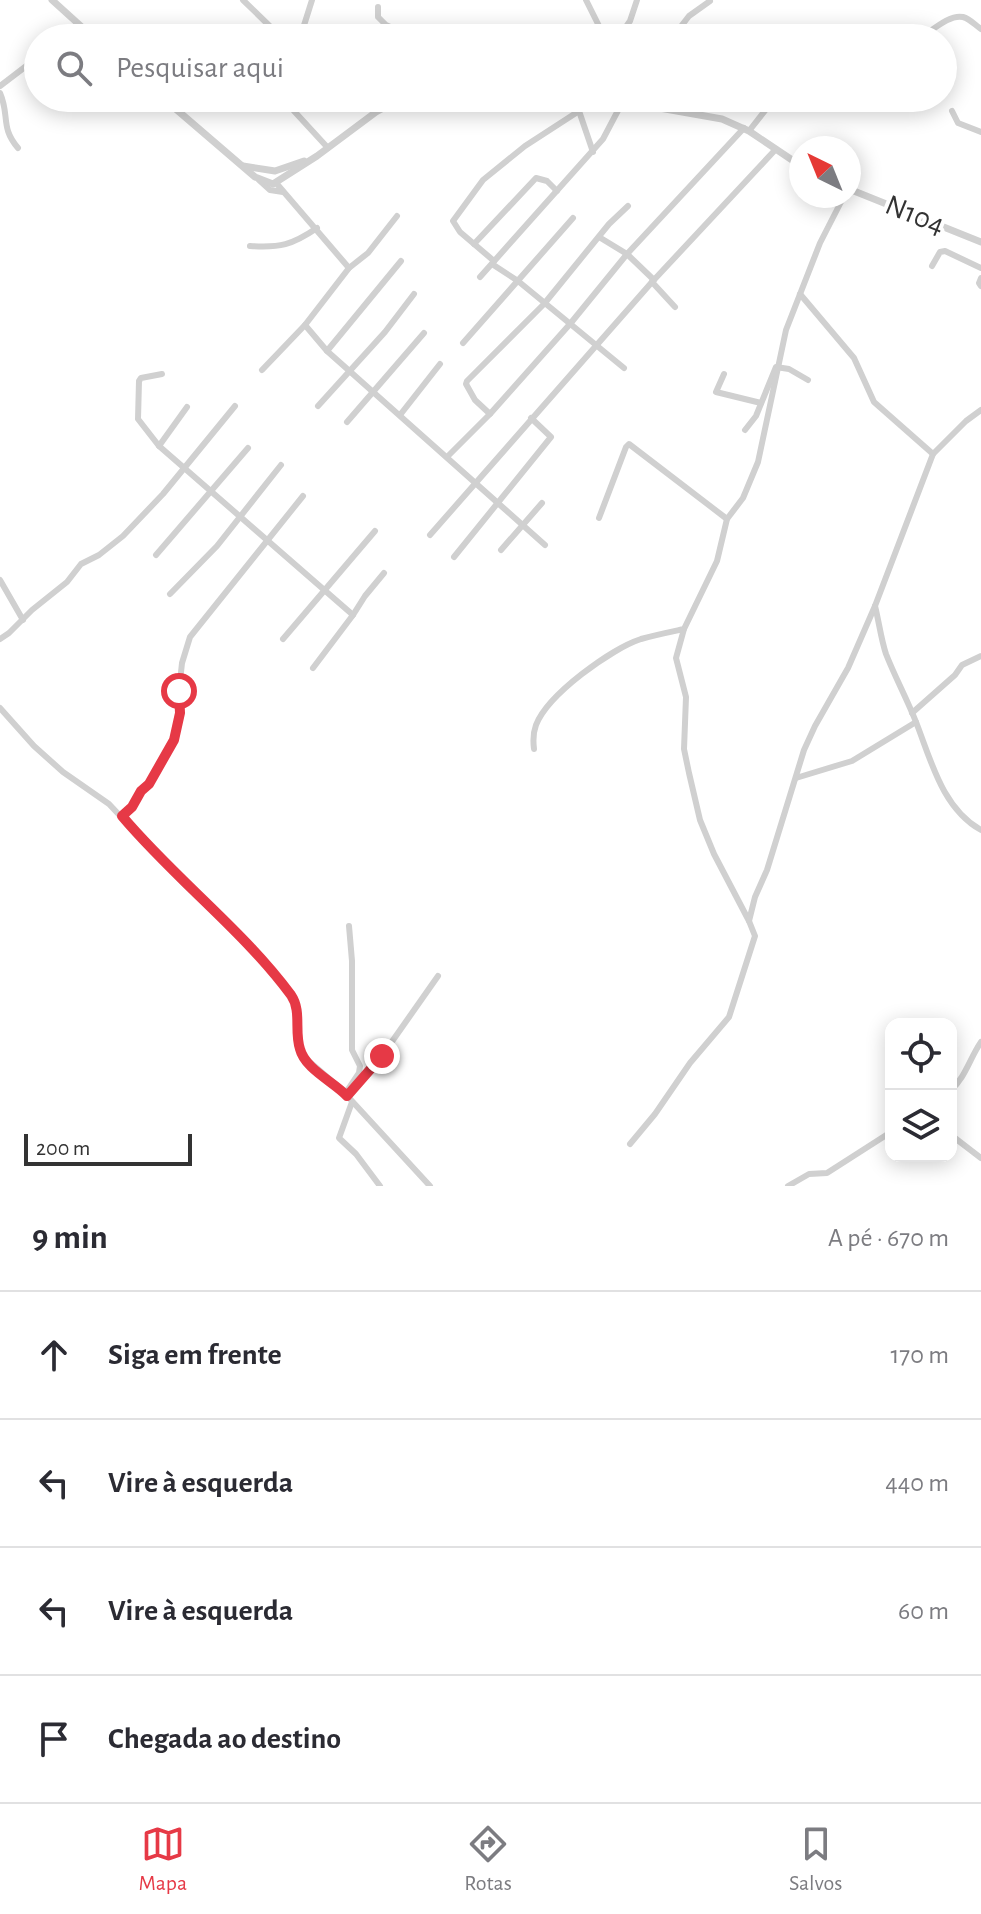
<!DOCTYPE html>
<html lang="pt">
<head>
<meta charset="utf-8">
<style>
	body { margin:0; font-family:"Alegreya Sans",sans-serif; background:#f2f2f3; color:#2b2b33 }
	.controls { position:absolute; right:24px; bottom:24px; display:grid; overflow:hidden; border-radius:16px; box-shadow:0 4px 20px #0003 }
	.controls button { width:72px; height:72px; display:grid; place-items:center; padding:0; border:0; border-bottom:2px solid #e1e1e2; background:#fff; color:#2b2b33; font:40px sans-serif }
	.compass { position:absolute; left:789px; top:136px; width:72px; height:72px; border-radius:50%; background:#fff; box-shadow:0 4px 20px #0003; rotate:317deg }
	.scale { position:absolute; left:24px; bottom:20px; width:168px; box-sizing:border-box; padding-left:8px; border:4px solid #333; border-top:0; font-size:22px; line-height:28px; white-space:nowrap; color:#333; -webkit-text-stroke:6px #fff; paint-order:stroke }
	.stop { position:absolute; width:24px; height:24px; margin:-18px; border:6px solid #e63946; border-radius:50%; background:#fff }
	.stop.end { background:#e63946; border-color:#fff; box-shadow:0 2px 8px #0008 }
	.list { margin:0; padding:0; list-style:none }
	h2 { display:flex; justify-content:space-between; align-items:center; height:104px; margin:0; padding:0 32px; font-size:34px }
	h2 small { font-size:26px; font-weight:400; color:#7c7c81 }
	.list li { display:grid; grid-template-columns:52px 1fr auto; gap:24px; align-items:center; box-sizing:border-box; height:128px; padding:0 32px; border-top:2px solid #e1e1e2 }
	.list b { display:block; font-size:30px; white-space:nowrap }
	.list em { font-size:26px; font-style:normal; color:#7c7c81 }
	.icon { flex:none; width:44px; height:44px; fill:none; stroke:currentColor; stroke-width:2; stroke-linecap:round; stroke-linejoin:round }
	.map { position:relative; flex:none; width:981px; height:1186px; overflow:hidden }
	.search { position:absolute; background:#fff; box-shadow:0 4px 20px #0003; left:24px; right:24px; top:24px; height:88px; display:flex; align-items:center; gap:20px; box-sizing:border-box; padding:0 28px; border-radius:44px; color:#7c7c81; font-size:30px }
	.sheet { height:616px; background:#fff }
	nav { display:flex; justify-content:space-around; align-items:center; box-sizing:border-box; height:112px; border-top:2px solid #e1e1e2; background:#fff; font-size:22px; color:#7c7c81 }
	nav a { display:grid; justify-items:center; gap:4px }
	nav .on { color:#e63946 }
	.map>svg:first-child { display:block }
	.lines { fill:none; stroke-linecap:round; stroke-linejoin:round }
	.minor { stroke:#d0d0d0; stroke-width:6 }
	.tertiary { stroke:#d0d0d0; stroke-width:7 }
	.route { stroke:#e63946; stroke-width:10 }
	.labels { text-anchor:middle; dominant-baseline:central; stroke-width:8; stroke-linejoin:round; paint-order:stroke }
	.street-label { font-size:30px; fill:#333; stroke:#fff }
</style>
</head>
<body>
<div class="map">
<svg width="981" height="1186" viewBox="0 0 981 1186">
	<rect width="100%" height="100%" fill="#fff"/>
	<g class="lines">
		<g class="minor">
			<path d="M243,0L282,38"/>
			<path d="M586,0L605,38"/>
			<path d="M378,7V17L386,25L414,38"/>
			<path d="M61,38L78,24"/>
			<path d="M300,38L312,0"/>
			<path d="M618,38L630,21L637,0"/>
			<path d="M672,38L689,16L710,1"/>
			<path d="M920,38C932,31 949,14 963,17C970,19 975,25 981,29"/>
			<path d="M0,86L38,57"/>
			<path d="M0,93C10,116 0,127 18,148"/>
			<path d="M288,98L294,111L328,148"/>
			<path d="M579,111L593,152"/>
			<path d="M952,111L958,123L981,132"/>
			<path d="M749,131L775,98"/>
			<path d="M259,180L270,190L283,192"/>
			<path d="M277,184L349,268"/>
			<path d="M599,237L627,254L654,280"/>
			<path d="M474,244L536,178L547,181L557,191"/>
			<path d="M250,246C280,248 292,245 317,228"/>
			<path d="M494,261L460,232L453,221L483,180L525,146L579,111L584,98"/>
			<path d="M492,264L518,281L624,368"/>
			<path d="M932,266L940,252L945,251L981,268"/>
			<path d="M480,277L603,139L623,101"/>
			<path d="M981,278L979,283L981,286"/>
			<path d="M652,282L675,307"/>
			<path d="M800,294L854,358L874,402L933,454"/>
			<path d="M305,325L327,351L545,545"/>
			<path d="M463,343L573,218"/>
			<path d="M327,351L401,261"/>
			<path d="M262,370L305,325L349,268L368,253L397,216"/>
			<path d="M162,374L141,378L139,381L138,419L159,446L353,615L313,668"/>
			<path d="M724,374L716,392L761,403"/>
			<path d="M318,406L385,332L414,294"/>
			<path d="M490,414L475,400L466,384L467,381L544,304L609,224L628,206"/>
			<path d="M400,415L440,364"/>
			<path d="M347,422L424,333"/>
			<path d="M745,430L756,416L776,367L789,369L808,380"/>
			<path d="M159,446L187,407"/>
			<path d="M448,456L490,414L570,324L627,254L744,128"/>
			<path d="M599,518L626,447L629,444L727,519"/>
			<path d="M430,535L652,282L776,149"/>
			<path d="M501,550L542,503"/>
			<path d="M156,555L248,448"/>
			<path d="M454,557L551,437L531,418"/>
			<path d="M0,580L23,620"/>
			<path d="M170,594L217,546L281,465"/>
			<path d="M875,606C879,622 881,639 886,654C895,677 907,699 916,722C931,760 942,808 981,830"/>
			<path d="M353,615L365,596L384,573"/>
			<path d="M684,629L676,658L686,697L684,749L689,773L700,820L714,854L749,921"/>
			<path d="M0,639L9,633L32,610L67,582L81,564L99,555L123,536L163,494L235,406"/>
			<path d="M283,639L375,531"/>
			<path d="M0,708L34,746L63,772L109,804L182,882L254,950L296,1003L299,1046L304,1057L340,1088L430,1186"/>
			<path d="M912,713L955,675L962,665L981,656"/>
			<path d="M534,749C533,741 533,733 536,725C548,694 611,649 641,639C655,635 670,632 684,629L717,561L727,519L743,498L758,462L786,330L820,243L844,196"/>
			<path d="M796,778L852,761L916,722"/>
			<path d="M122,816L132,807L141,791L149,784L174,740L180,713L179,691L182,663L190,637L303,496"/>
			<path d="M951,1090C965,1078 970,1058 981,1042"/>
			<path d="M345,1094L359,1073L360,1066L352,1050V961L349,926"/>
			<path d="M347,1096L372,1070L438,976"/>
			<path d="M352,1102L339,1138L356,1154L380,1186"/>
			<path d="M951,1135L981,1158"/>
			<path d="M630,1144L655,1114L690,1063L729,1017L755,936L749,921L755,897L767,870L804,750L815,726L848,668L875,606L933,454L966,421L981,410"/>
			<path d="M788,1186L809,1174L827,1173L891,1132"/>
		</g>
		<g class="tertiary">
			<path d="M52,0L94,38"/>
			<path d="M163,98L255,177L273,184L317,156L376,112L402,98"/>
			<path d="M603,98L722,119L749,131L801,166"/>
			<path d="M243,166L275,171L304,161"/>
			<path d="M849,189L981,242"/>
		</g>
	</g>
	<g class="lines">
		<path class="route" d="M179,691L180,713L174,740L149,784L141,791L132,807L122,816C175,879 242,929 291,995C302,1011 294,1031 300,1049C305,1069 334,1082 347,1096L382,1056"/>
	</g>
	<g class="labels">
		<g class="street-label">
			<text transform="translate(915 215) rotate(22)">N104</text>
		</g>
	</g>
</svg>
<div class="controls">
<button><svg class="icon" aria-label="locate" viewBox="0 0 24 24"><circle cx="12" cy="12" r="6"/><path d="M12 2v4M12 18v4M2 12h4M18 12h4"/></svg></button>
<button><svg class="icon" aria-label="layers" viewBox="0 0 24 24"><path d="M12 4l9 5-9 5-9-5zM3 14l9 5 9-5"/></svg></button>
</div>
<svg class="compass" viewBox="-18 -18 36 36"><path d="M0-13l5 13h-10z" fill="#e53935"/><path d="M0 13l5-13h-10z" fill="#7c7c81"/></svg>
<div class="scale">200 m</div>
<div class="stop" style="left:179px;top:691px"></div>
<div class="stop end" style="left:382px;top:1056px"></div>
<div class="search"><svg class="icon" aria-label="search" viewBox="0 0 24 24"><circle cx="10" cy="10" r="6"/><path d="M15 15l6 6"/></svg>Pesquisar aqui</div>
</div>
<section class="sheet">
<h2>9 min<small>A pé · 670 m</small></h2>
<ul class="list">
<li><svg class="icon" aria-label="ahead" viewBox="0 0 24 24"><path d="M12 20V5M6 11l6-6 6 6"/></svg><div><b>Siga em frente</b></div><em>170 m</em></li>
<li><svg class="icon" aria-label="left" viewBox="0 0 24 24"><path d="M17 20v-9H6M10 6l-5 5 5 5"/></svg><div><b>Vire à esquerda</b></div><em>440 m</em></li>
<li><svg class="icon" aria-label="left" viewBox="0 0 24 24"><path d="M17 20v-9H6M10 6l-5 5 5 5"/></svg><div><b>Vire à esquerda</b></div><em>60 m</em></li>
<li><svg class="icon" aria-label="arrive" viewBox="0 0 24 24"><path d="M6 21V4h12l-3 4 3 4H6"/></svg><div><b>Chegada ao destino</b></div></li>
</ul>
</section>
<nav>
<a class="on"><svg class="icon" aria-label="map" viewBox="0 0 24 24"><path d="M3 6l6-2 6 2 6-2v14l-6 2-6-2-6 2zM9 4v14M15 6v14"/></svg>Mapa</a>
<a><svg class="icon" aria-label="directions" viewBox="0 0 24 24"><path d="M12 3l9 9-9 9-9-9zM9 14v-3h6M13 9l2 2-2 2"/></svg>Rotas</a>
<a><svg class="icon" aria-label="saved" viewBox="0 0 24 24"><path d="M7 4h10v16l-5-4-5 4z"/></svg>Salvos</a>
</nav>
</body>
</html>
